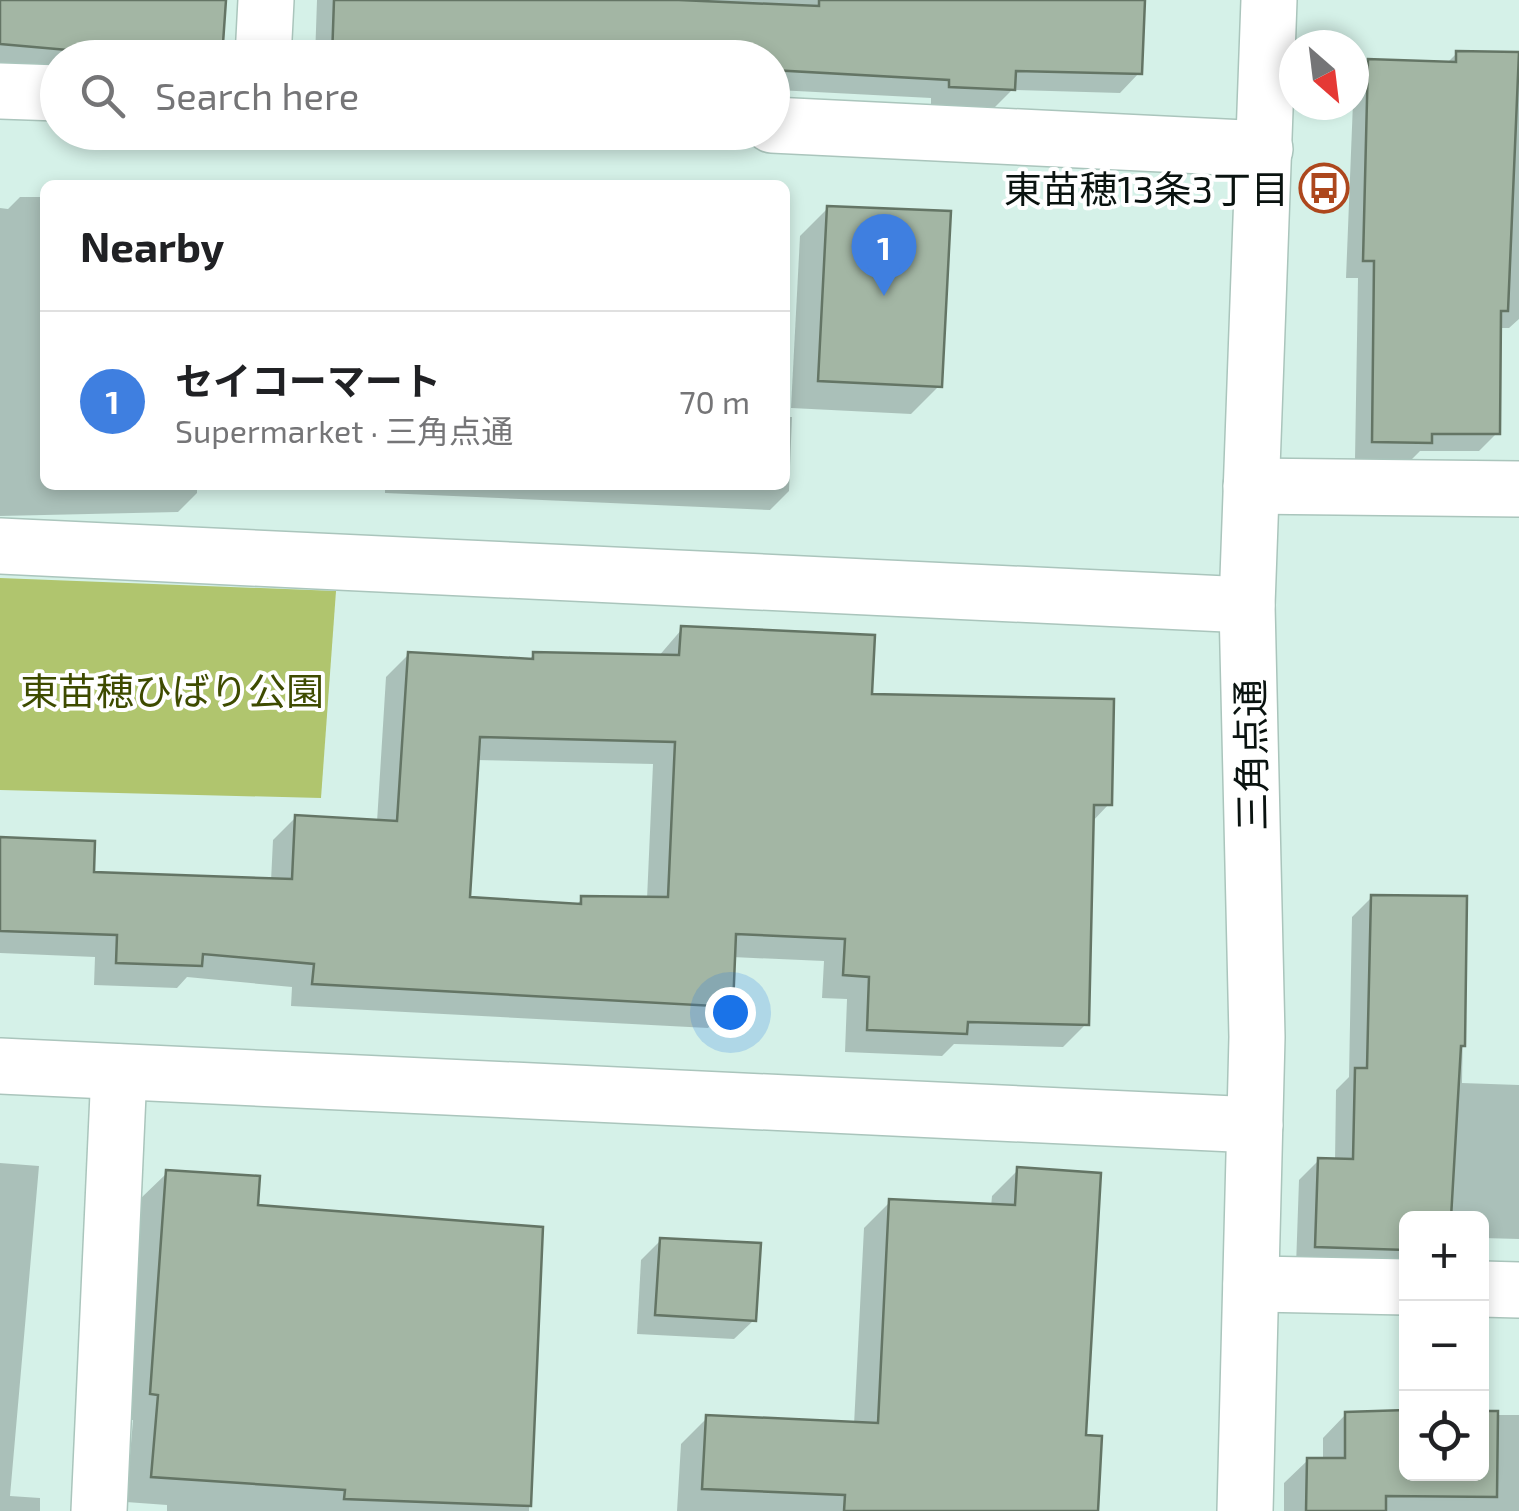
<!DOCTYPE html>
<html lang="en">
<head>
<meta charset="utf-8">
<style>
	body { margin:0; font-family:"Exo 2","Noto Sans JP",sans-serif; background:#f2f2f2; color:#202124 }
	.controls { position:absolute; right:30px; bottom:30px; display:grid; overflow:hidden; border-radius:15px; box-shadow:0 5px 15px #0003 }
	.controls button { width:90px; height:90px; display:grid; place-items:center; padding:0; border:0; border-bottom:2px solid #e0e0e0; background:#fff; color:#202124; font:50px sans-serif }
	.compass { position:absolute; left:1279px; top:30px; width:90px; height:90px; border-radius:50%; background:#fff; box-shadow:0 5px 15px #0003; rotate:152deg }
	.you { position:absolute; left:730px; top:1012px; width:35px; height:35px; margin:-25px; border:8px solid #fff; border-radius:50%; background:#1a73e8; box-shadow:0 0 0 15px #1a73e833 }
	.badge { display:grid; place-items:center; width:65px; height:65px; border-radius:50%; background:#ad471d; color:#fff; font-size:32px; font-weight:700 }
	.pin { position:absolute; translate:-50% -82px; filter:drop-shadow(0 2px 5px #0008) }
	.pin::after { content:''; position:absolute; top:52px; width:35px; height:30px; background:inherit; clip-path:polygon(0 0,100% 0,50% 100%) }
	.list { margin:0; padding:0; list-style:none }
	h2 { display:flex; justify-content:space-between; align-items:center; height:130px; margin:0; padding:0 40px; font-size:42px }
	h2 small { font-size:32px; font-weight:400; color:#757577 }
	.list li { display:grid; grid-template-columns:65px 1fr auto; gap:30px; align-items:center; box-sizing:border-box; height:180px; padding:0 40px; border-top:2px solid #e0e0e0 }
	.list b { display:block; font-size:38px; white-space:nowrap }
	.list p { margin:0; font-size:32px; white-space:nowrap; color:#757577 }
	.list em { font-size:32px; font-style:normal; color:#757577 }
	.icon { flex:none; width:55px; height:55px; fill:none; stroke:currentColor; stroke-width:2; stroke-linecap:round; stroke-linejoin:round }
	.map { position:relative; flex:none; width:1519px; height:1511px; overflow:hidden }
	.search { position:absolute; background:#fff; box-shadow:0 5px 15px #0003; left:40px; top:40px; width:750px; height:110px; display:flex; align-items:center; gap:25px; box-sizing:border-box; padding:0 35px; border-radius:55px; color:#757577; font-size:38px }
	.panel { position:absolute; background:#fff; box-shadow:0 5px 15px #0003; left:40px; top:180px; width:750px; height:310px; border-radius:15px }
	.map>svg:first-child { display:block }
	.green { fill:#b0c56e }
	.shadow { fill:#0003; fill-rule:evenodd }
	.building { fill:#a3b6a4; stroke:#647565; stroke-width:2.5; fill-rule:evenodd }
	.lines { fill:none; stroke-linecap:round; stroke-linejoin:round }
	.minor-casing { stroke:#aac5bc; stroke-width:58 }
	.minor { stroke:#fff; stroke-width:55 }
	.labels { text-anchor:middle; dominant-baseline:central; stroke-width:8; stroke-linejoin:round; paint-order:stroke }
	.poi-label { font-size:38px; fill:#0a1310; stroke:#fff; text-anchor:end }
	.park-label { font-size:38px; fill:#3e4b00; stroke:#fff }
	.street-label { font-size:38px; fill:#0a1310; stroke:#fff }
</style>
</head>
<body>
<div class="map">
<svg width="1519" height="1511" viewBox="0 0 1519 1511">
	<rect width="100%" height="100%" fill="#d5f1e8"/>
	<path class="green" d="M0,578L336,591L321,798L0,790Z"/>
	<g class="shadow">
		<path d="M0,0H224L219,58H58V71L0,68Z"/>
		<path d="M317,0H1143L1139,73L1120,93L1012,90L993,109L931,105V98L777,90L772,94V58H315Z"/>
		<path d="M1457,53L1519,55V319L1509,328H1499L1497,433L1479,451H1420L1411,460L1355,459L1358,278H1346L1354,77L1369,62L1446,64Z"/>
		<path d="M20,197H45V485H197V493L178,512L0,516V208L8,209Z"/>
		<path d="M828,208L939,386L911,414L791,408L800,236Z"/>
		<path d="M785,417H792L789,491L770,510L385,493V485H785Z"/>
		<path d="M682,629L869,696L1109,804L1091,823L1086,1024L1063,1047L954,1044L942,1056L845,1052L847,999L822,998L824,961L732,957L730,1005L708,1028L291,1006L292,987L187,977L177,988L94,985L95,957L0,953V839L92,874L271,881L273,840L296,817L377,822L386,677L409,654L528,661L534,654L658,657ZM476,760L653,764L647,899H582L575,906L468,900Z"/>
		<path d="M1372,897L1465,899L1462,1083L1519,1085V1239L1482,1238V1218H1406V1269L1296,1266L1299,1180L1319,1160L1335,1161L1336,1090L1349,1077L1352,917Z"/>
		<path d="M0,1163L39,1166L10,1496L40,1498V1511H0Z"/>
		<path d="M1018,1170L1084,1437L1096,1511H677L681,1444L707,1418L854,1425L864,1228L890,1202L991,1207L992,1196Z"/>
		<path d="M167,1173L256,1208L540,1229L529,1511H167V1505L126,1502L133,1420H125L140,1199Z"/>
		<path d="M661,1240L754,1320L734,1339L637,1334L641,1260Z"/>
		<path d="M1346,1414L1406,1415V1474H1482V1415H1519V1511H1284V1483L1308,1460H1323V1438Z"/>
	</g>
	<g class="building">
		<path d="M0,0H226L222,58H158L0,44Z"/>
		<path d="M334,0H679L819,6V0H1145L1142,74L1016,71L1015,90L949,87V80L772,70V58H332Z"/>
		<path d="M1456,51L1519,52L1508,311H1501L1500,434H1432V443L1372,442L1374,261H1363L1368,59L1456,62Z"/>
		<path d="M827,206L951,211L942,387L818,381Z"/>
		<path d="M681,626L875,635L872,694L1114,699L1112,805H1094L1089,1025L968,1022L967,1034L867,1030L869,977L843,975L845,939L736,934L733,1007L312,984L314,964L203,954L202,966L116,963L117,935L0,931V837L95,841L94,872L292,879L295,815L397,821L408,652L533,659V652L679,655ZM480,737L675,742L668,897L581,896V904L470,897Z"/>
		<path d="M1371,895L1467,896L1465,1046H1461L1451,1218H1406V1250L1315,1247L1318,1158L1353,1159L1355,1068H1367Z"/>
		<path d="M1017,1167L1101,1173L1086,1435L1102,1436L1098,1511H844L845,1495L702,1489L706,1415L878,1423L889,1199L1015,1205Z"/>
		<path d="M166,1170L260,1176L258,1205L543,1227L531,1506L344,1499L345,1490L151,1477L158,1395L150,1394Z"/>
		<path d="M660,1238L761,1243L756,1321L655,1315Z"/>
		<path d="M1406,1410V1474H1482V1411H1498L1497,1497L1386,1496V1511H1306L1307,1458H1345V1412Z"/>
	</g>
	<g class="lines">
		<g class="minor-casing">
			<g id="minor">
				<path d="M263,58L266,0"/>
				<path d="M0,91L58,93"/>
				<path d="M772,125L1265,149"/>
				<path d="M1251,486L1519,489"/>
				<path d="M0,546L1247,605"/>
				<path d="M0,1066L1255,1125"/>
				<path d="M1251,1284L1406,1287"/>
				<path d="M1482,1289L1519,1290"/>
				<path d="M99,1511L119,1072"/>
				<path d="M1245,1511L1257,1037L1247,605L1269,0"/>
			</g>
		</g>
		<use href="#minor" class="minor"/>
	</g>
	<defs>
		<g id="bus-ring" transform="scale(2.5)"><circle r="9.5" fill="#fff" stroke="#ad471d" stroke-width="1.5"/><path d="M-5-6H5V4H4V6H2V4H-2V6H-4V4H-5ZM-3.5-4V0h7V-4ZM-3.5 1.2v1.5H-2V1.2ZM2 1.2v1.5H3.5V1.2Z" fill="#ad471d"/></g>
	</defs>
	<g fill-rule="evenodd">
		<use href="#bus-ring" x="1324" y="188"/>
	</g>
	<g class="labels">
		<g class="poi-label">
			<text x="1289" y="188">東苗穂13条3丁目</text>
		</g>
		<g class="park-label">
			<text x="172" y="690">東苗穂ひばり公園</text>
		</g>
		<g class="street-label">
			<text transform="translate(1250 755) rotate(-91)">三角点通</text>
		</g>
	</g>
</svg>
<div class="controls">
<button>+</button>
<button>−</button>
<button><svg class="icon" aria-label="locate" viewBox="0 0 24 24"><circle cx="12" cy="12" r="6"/><path d="M12 2v4M12 18v4M2 12h4M18 12h4"/></svg></button>
</div>
<svg class="compass" viewBox="-18 -18 36 36"><path d="M0-13l5 13h-10z" fill="#e53935"/><path d="M0 13l5-13h-10z" fill="#757577"/></svg>
<div class="you"></div>
<div class="pin badge" style="left:884px;top:296px;background:#3f7fe0">1</div>
<div class="search"><svg class="icon" aria-label="search" viewBox="0 0 24 24"><circle cx="10" cy="10" r="6"/><path d="M15 15l6 6"/></svg>Search here</div>
<section class="panel">
<h2>Nearby<small></small></h2>
<ul class="list">
<li><span class="badge" style="background:#3f7fe0">1</span><div><b>セイコーマート</b><p>Supermarket · 三角点通</p></div><em>70 m</em></li>
</ul>
</section>
</div>
</body>
</html>
